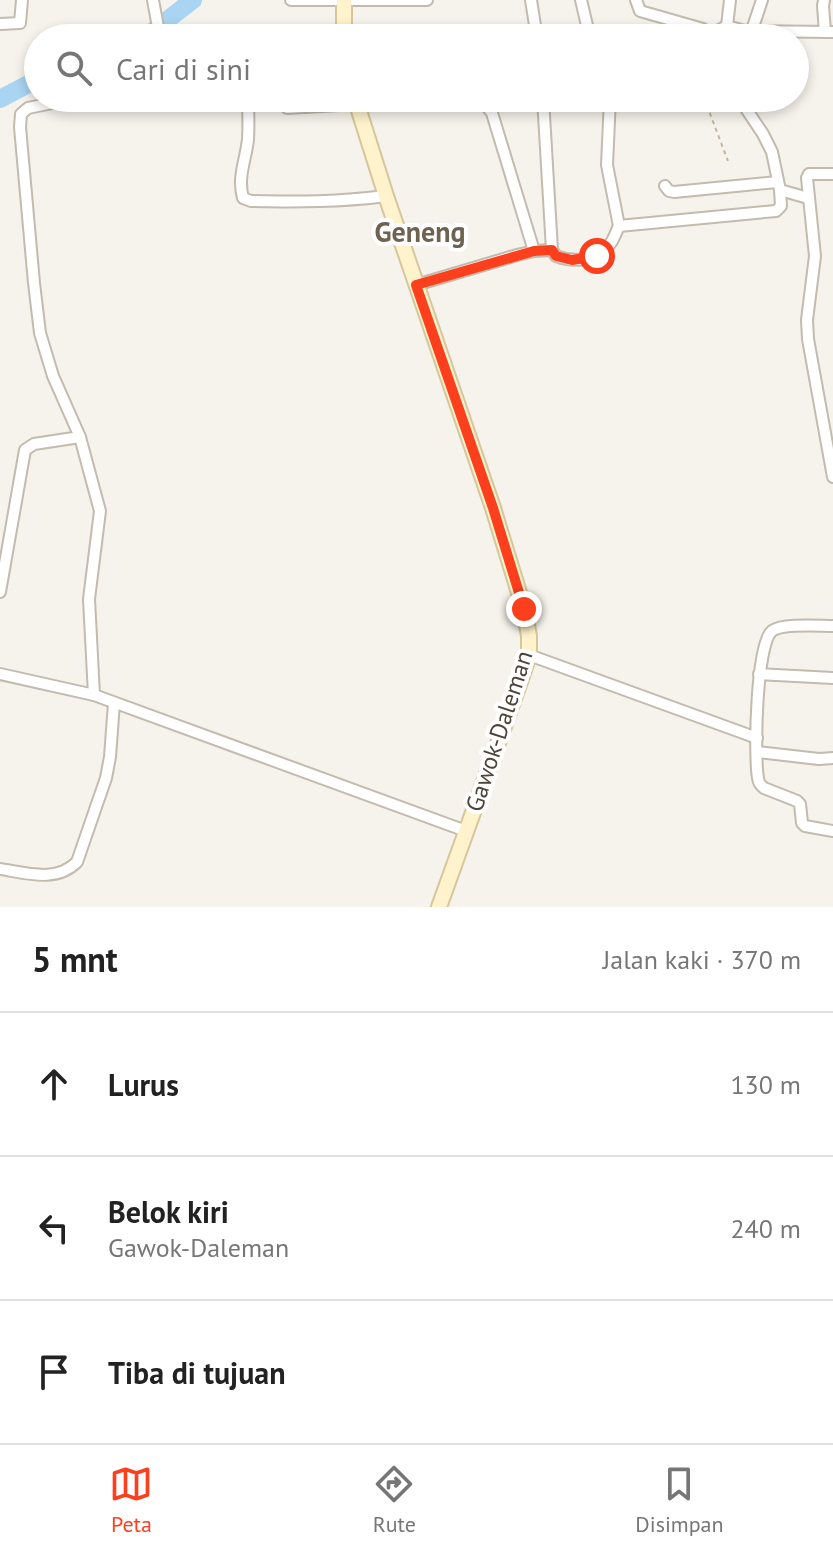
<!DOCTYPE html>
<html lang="id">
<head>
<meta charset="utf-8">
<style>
	body { margin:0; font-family:"PT Sans",sans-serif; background:#f6f6f6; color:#222 }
	.stop { position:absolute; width:24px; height:24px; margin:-18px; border:6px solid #fc3f1d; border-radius:50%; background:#fff }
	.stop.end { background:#fc3f1d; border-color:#fff; box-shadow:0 2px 8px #0008 }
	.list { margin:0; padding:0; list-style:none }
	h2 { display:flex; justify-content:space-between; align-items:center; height:104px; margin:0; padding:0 32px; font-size:34px }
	h2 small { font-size:26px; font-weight:400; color:#767676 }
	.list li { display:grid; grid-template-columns:52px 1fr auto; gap:24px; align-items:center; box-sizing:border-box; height:144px; padding:0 32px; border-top:2px solid #e0e0e0 }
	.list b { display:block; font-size:30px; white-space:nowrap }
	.list p { margin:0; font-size:26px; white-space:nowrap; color:#767676 }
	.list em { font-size:26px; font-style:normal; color:#767676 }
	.icon { flex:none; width:44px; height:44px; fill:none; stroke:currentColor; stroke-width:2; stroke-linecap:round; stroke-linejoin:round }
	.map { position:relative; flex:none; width:833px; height:907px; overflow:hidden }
	.search { position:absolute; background:#fff; box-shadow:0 4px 12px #0003; left:24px; right:24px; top:24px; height:88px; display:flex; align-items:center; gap:20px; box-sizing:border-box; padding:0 28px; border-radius:44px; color:#767676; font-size:30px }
	.sheet { height:536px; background:#fff }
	nav { display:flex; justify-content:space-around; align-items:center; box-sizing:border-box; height:112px; border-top:2px solid #e0e0e0; background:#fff; font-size:22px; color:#767676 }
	nav a { display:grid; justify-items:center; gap:4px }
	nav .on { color:#fc3f1d }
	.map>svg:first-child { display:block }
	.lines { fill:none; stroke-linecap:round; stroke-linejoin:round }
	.river { stroke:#a9d4f2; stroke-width:18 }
	.street-casing { stroke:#c2bbae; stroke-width:14 }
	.secondary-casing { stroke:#d6c79b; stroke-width:18 }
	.path { stroke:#c4b79f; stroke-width:2; stroke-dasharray:4 4; stroke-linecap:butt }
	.street { stroke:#fff; stroke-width:10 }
	.secondary { stroke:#fff3cd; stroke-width:14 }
	.route { stroke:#fc3f1d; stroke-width:10 }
	.labels { text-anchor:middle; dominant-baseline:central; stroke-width:8; stroke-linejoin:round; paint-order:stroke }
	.street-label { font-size:24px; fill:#4b4439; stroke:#fff }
	.quarter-label { font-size:28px; font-weight:bold; fill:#6e6250; stroke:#fff }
</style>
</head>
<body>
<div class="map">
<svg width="833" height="907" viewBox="0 0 833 907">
	<rect width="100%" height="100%" fill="#f6f3ec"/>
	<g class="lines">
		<g class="river">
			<path d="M144,38L193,0"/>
			<path d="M0,99L38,79"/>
		</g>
		<g class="street-casing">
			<g id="street">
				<path d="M153,0L160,38"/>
				<path d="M291,0H427"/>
				<path d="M531,0L537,38"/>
				<path d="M581,0L590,38"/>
				<path d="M636,0L640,11L703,29L712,34"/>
				<path d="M824,0L823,6L825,32"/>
				<path d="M0,24L20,23L22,0"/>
				<path d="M727,26L730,0"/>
				<path d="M752,30L762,0"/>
				<path d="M434,38H441"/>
				<path d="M503,38L536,36"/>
				<path d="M708,38L712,34L727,26L745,31L833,32"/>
				<path d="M77,98L28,108L21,114L20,127L34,283L40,333L53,376L80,437L100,511L89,599L94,695"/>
				<path d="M248,98C248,111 249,125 248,139C246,160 237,177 243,198L251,201C298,202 339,202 386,196"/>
				<path d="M452,98L484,103L492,113L534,251"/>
				<path d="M543,98L552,250L556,256C574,263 599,261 610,244C614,239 616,232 619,226"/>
				<path d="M610,98L607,165L619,226L776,211L781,206L780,190"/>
				<path d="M739,98L763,134L772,152L780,190L808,198"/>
				<path d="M287,108L357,104L395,98"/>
				<path d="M833,174H809L807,178L815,256L807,320L808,339L833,477"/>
				<path d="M665,186L669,191L674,192L777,182"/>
				<path d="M416,285L517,255L534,251L552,250"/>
				<path d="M0,592L25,450L34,444L80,437"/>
				<path d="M833,626C819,626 782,623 772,631C756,644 754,756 758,778C759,784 760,784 764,788L797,801L800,804L802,823L805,826L833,831"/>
				<path d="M529,655L757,738"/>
				<path d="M0,674L94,695L466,831"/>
				<path d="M759,674L833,678"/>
				<path d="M757,752L819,759L833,758"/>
				<path d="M0,869C27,873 56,883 77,862L106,778L110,757L114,703"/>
			</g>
		</g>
		<g class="secondary-casing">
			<g id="secondary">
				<path d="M344,38V0"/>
				<path d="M355,98L386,196L493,508L524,609L529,636V655L520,682L439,907"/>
			</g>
		</g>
		<path class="path" d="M704,98L728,161"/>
		<use href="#street" class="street"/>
		<use href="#secondary" class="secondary"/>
	</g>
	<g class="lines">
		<path class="route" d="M524,609L493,508L416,285L534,251L552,250L556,256L572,260L597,256"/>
	</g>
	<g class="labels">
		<g class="street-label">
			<text transform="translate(499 731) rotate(-72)">Gawok-Daleman</text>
		</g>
		<g class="quarter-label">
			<text x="420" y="231">Geneng</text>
		</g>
	</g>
</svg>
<div class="stop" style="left:597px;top:256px"></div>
<div class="stop end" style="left:524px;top:609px"></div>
<div class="search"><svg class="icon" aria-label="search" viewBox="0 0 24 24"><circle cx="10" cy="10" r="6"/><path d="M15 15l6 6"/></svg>Cari di sini</div>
</div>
<section class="sheet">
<h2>5 mnt<small>Jalan kaki · 370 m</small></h2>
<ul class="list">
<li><svg class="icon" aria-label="ahead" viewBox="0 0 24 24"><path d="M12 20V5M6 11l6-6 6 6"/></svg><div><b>Lurus</b></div><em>130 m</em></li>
<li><svg class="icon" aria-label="left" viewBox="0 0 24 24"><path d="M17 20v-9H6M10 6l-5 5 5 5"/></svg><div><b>Belok kiri</b><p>Gawok-Daleman</p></div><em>240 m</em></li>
<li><svg class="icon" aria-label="arrive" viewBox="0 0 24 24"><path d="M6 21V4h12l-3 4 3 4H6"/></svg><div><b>Tiba di tujuan</b></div></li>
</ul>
</section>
<nav>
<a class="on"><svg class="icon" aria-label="map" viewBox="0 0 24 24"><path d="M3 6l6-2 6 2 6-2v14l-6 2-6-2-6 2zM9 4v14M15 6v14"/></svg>Peta</a>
<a><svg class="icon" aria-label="directions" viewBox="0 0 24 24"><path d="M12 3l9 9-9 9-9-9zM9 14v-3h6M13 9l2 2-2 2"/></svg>Rute</a>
<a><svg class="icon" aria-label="saved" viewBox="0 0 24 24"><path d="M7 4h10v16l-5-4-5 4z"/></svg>Disimpan</a>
</nav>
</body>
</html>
